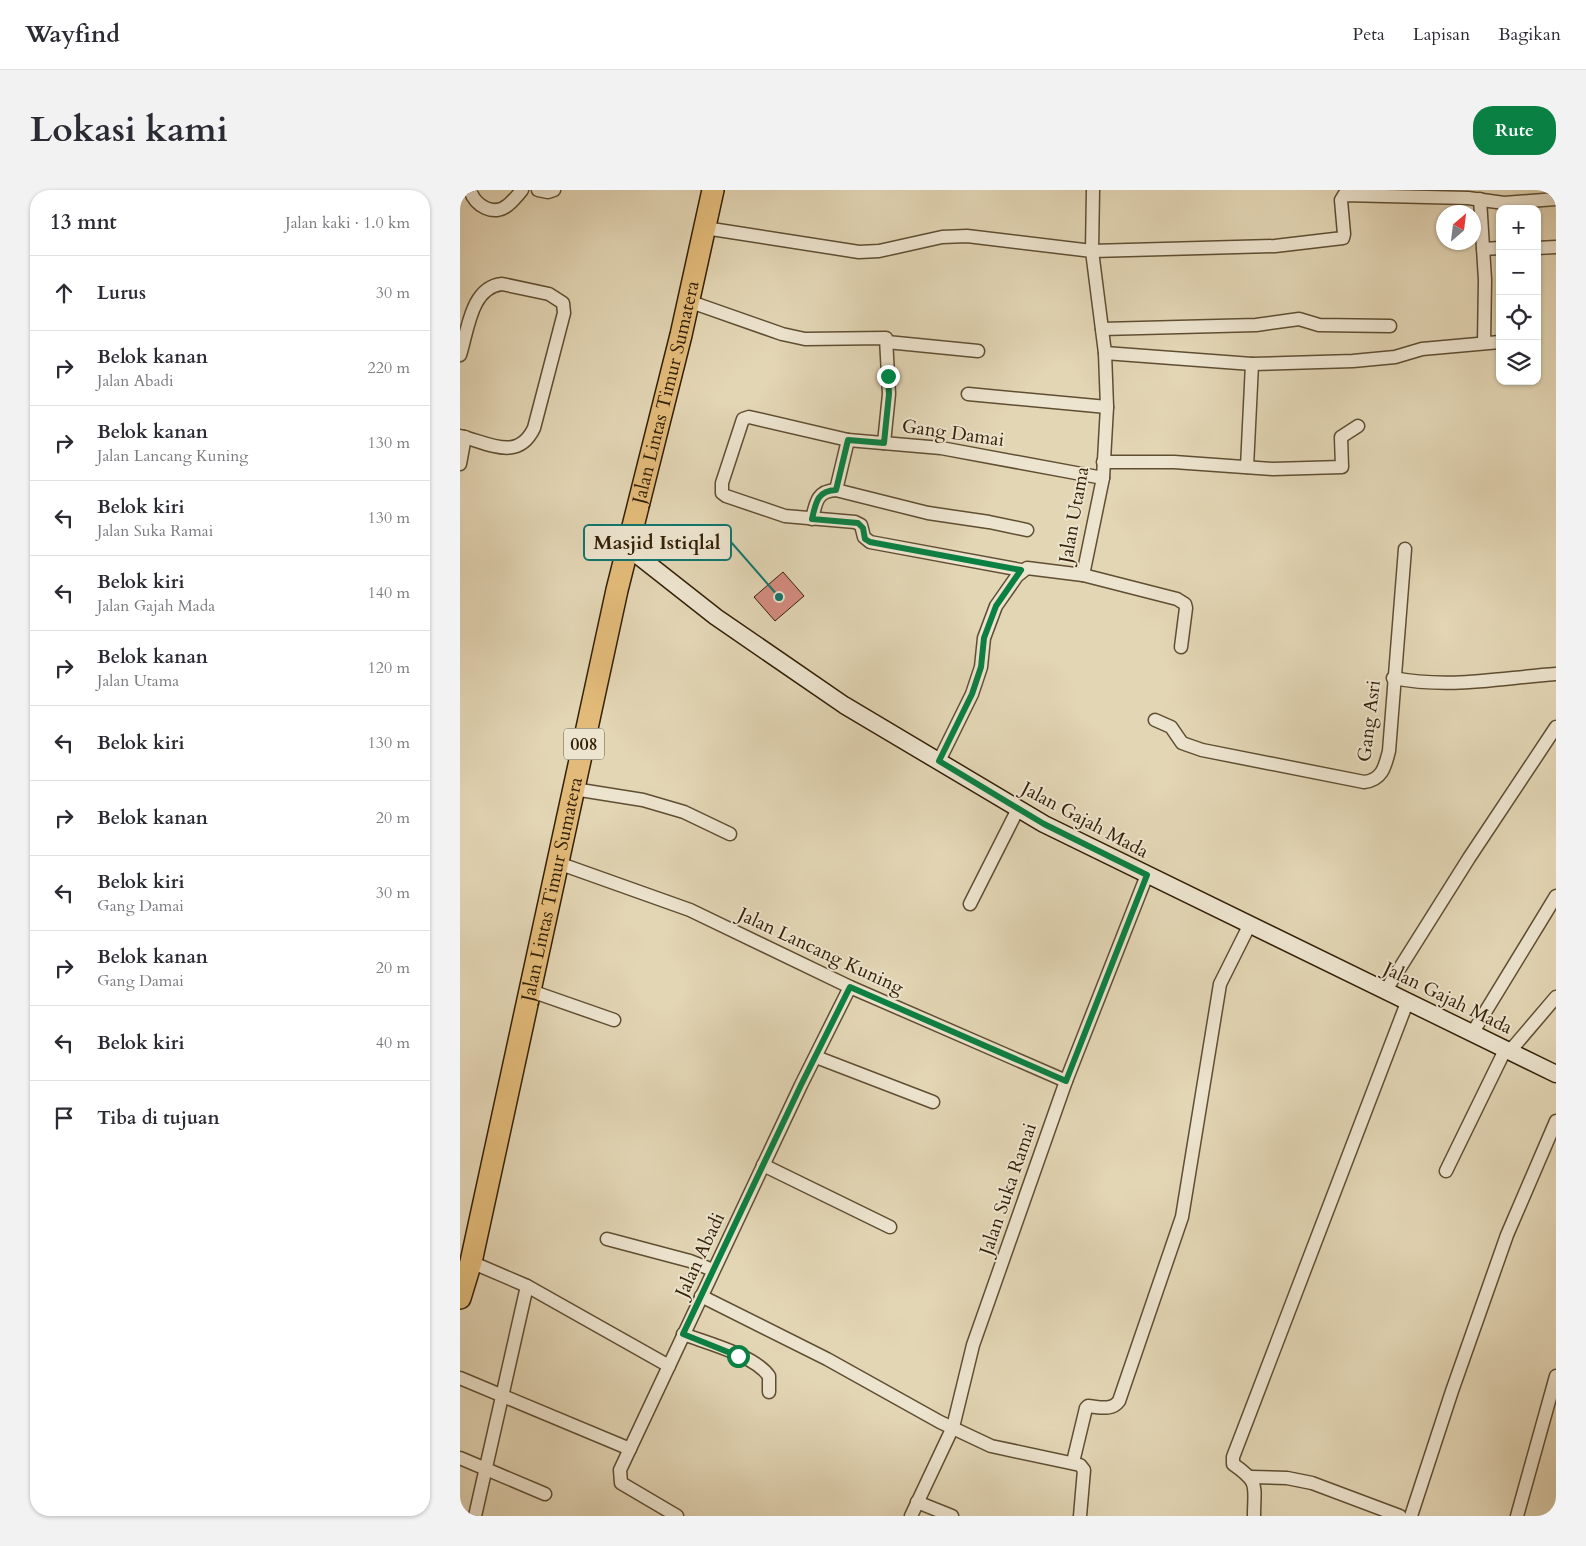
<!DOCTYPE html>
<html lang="id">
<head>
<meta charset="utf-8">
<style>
	body { margin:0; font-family:Cardo,serif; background:#f2f2f3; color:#2b2b33 }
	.controls { position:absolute; right:15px; top:15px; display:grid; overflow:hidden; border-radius:10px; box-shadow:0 1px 4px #0004 }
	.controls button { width:45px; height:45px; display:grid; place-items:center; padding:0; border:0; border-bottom:1px solid #e1e1e2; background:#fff; color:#2b2b33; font:25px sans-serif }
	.compass { position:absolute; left:976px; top:15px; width:45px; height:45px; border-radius:50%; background:#fff; box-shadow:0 1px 4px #0004; rotate:28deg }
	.stop { position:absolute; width:15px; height:15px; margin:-11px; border:4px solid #0b8043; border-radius:50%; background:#fff }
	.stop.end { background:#0b8043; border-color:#fff; box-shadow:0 1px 5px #0008 }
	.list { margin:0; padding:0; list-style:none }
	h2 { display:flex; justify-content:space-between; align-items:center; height:65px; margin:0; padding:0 20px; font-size:21px }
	h2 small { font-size:16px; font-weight:400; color:#7c7c81 }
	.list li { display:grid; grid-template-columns:32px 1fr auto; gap:15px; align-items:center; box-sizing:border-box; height:75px; padding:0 20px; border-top:1px solid #e1e1e2 }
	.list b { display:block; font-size:19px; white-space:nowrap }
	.list p { margin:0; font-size:16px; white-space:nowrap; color:#7c7c81 }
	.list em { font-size:16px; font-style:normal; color:#7c7c81 }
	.icon { flex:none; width:28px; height:28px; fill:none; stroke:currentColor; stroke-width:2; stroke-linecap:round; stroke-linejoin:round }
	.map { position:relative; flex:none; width:1096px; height:1326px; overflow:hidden; border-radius:20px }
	header { display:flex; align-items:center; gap:30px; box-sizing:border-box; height:70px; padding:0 25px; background:#fff; border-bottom:1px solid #e1e1e2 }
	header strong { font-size:24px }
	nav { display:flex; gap:28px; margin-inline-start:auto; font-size:18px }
	.intro { display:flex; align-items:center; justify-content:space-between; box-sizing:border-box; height:120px; padding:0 30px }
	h1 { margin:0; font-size:35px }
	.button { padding:12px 22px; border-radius:20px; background:#0b8043; color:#fff; font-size:18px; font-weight:700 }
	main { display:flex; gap:30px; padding:0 30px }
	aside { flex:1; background:#fff; border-radius:20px; box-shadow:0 1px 4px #0004 }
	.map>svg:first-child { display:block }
	.building { fill:#d48c7f; stroke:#332007 }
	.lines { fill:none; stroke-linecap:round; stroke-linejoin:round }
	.street-casing { stroke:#5f4e32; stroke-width:15 }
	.secondary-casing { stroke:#332007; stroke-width:19 }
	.highway-casing { stroke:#332007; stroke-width:24 }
	.street { stroke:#ede4cf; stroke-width:12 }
	.secondary { stroke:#ede4cf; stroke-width:16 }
	.highway { stroke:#e2bb7a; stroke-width:21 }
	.route { stroke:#0b8043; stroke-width:6 }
	.labels { text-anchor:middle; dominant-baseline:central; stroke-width:4; stroke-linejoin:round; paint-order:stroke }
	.shield { fill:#ede4cf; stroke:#6b5b43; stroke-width:1 }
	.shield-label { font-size:18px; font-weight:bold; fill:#332007 }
	.street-label { font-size:19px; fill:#332007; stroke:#ede4cf }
	.leader { fill:none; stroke:#0f766e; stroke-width:2 }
	.callout-dot { fill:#0f766e; stroke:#ede4cf; stroke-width:2 }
	.callout { fill:#ede4cf; stroke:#0f766e; stroke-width:2 }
	.callout-label { font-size:20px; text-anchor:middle; font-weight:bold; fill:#332007 }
</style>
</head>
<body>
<header>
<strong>Wayfind</strong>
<nav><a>Peta</a><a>Lapisan</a><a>Bagikan</a></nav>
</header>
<div class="intro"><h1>Lokasi kami</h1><a class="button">Rute</a></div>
<main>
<aside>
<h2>13 mnt<small>Jalan kaki · 1.0 km</small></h2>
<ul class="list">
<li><svg class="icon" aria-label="ahead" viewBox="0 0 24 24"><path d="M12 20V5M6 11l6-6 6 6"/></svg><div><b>Lurus</b></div><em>30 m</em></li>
<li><svg class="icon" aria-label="right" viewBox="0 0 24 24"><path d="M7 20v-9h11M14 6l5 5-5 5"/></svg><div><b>Belok kanan</b><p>Jalan Abadi</p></div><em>220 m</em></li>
<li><svg class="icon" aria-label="right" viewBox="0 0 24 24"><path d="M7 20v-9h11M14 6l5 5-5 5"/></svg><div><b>Belok kanan</b><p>Jalan Lancang Kuning</p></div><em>130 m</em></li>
<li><svg class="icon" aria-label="left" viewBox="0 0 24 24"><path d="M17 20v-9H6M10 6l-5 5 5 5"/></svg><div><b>Belok kiri</b><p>Jalan Suka Ramai</p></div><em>130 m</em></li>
<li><svg class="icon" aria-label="left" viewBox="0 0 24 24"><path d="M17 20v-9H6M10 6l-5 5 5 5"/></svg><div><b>Belok kiri</b><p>Jalan Gajah Mada</p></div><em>140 m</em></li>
<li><svg class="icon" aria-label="right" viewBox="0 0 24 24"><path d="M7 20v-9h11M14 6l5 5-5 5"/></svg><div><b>Belok kanan</b><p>Jalan Utama</p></div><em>120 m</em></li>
<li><svg class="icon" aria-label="left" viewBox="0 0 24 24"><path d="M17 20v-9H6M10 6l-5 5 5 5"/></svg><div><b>Belok kiri</b></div><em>130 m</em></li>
<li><svg class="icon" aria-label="right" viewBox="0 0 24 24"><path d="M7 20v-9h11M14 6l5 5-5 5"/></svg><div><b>Belok kanan</b></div><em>20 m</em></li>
<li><svg class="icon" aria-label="left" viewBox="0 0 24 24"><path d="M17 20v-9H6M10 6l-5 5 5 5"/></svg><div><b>Belok kiri</b><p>Gang Damai</p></div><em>30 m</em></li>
<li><svg class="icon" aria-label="right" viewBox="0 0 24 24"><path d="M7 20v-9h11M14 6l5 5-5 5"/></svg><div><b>Belok kanan</b><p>Gang Damai</p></div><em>20 m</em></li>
<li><svg class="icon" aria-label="left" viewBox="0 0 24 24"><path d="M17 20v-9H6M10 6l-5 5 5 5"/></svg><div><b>Belok kiri</b></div><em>40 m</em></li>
<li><svg class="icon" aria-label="arrive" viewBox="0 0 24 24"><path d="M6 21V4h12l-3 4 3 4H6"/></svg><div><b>Tiba di tujuan</b></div></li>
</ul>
</aside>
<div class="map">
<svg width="1096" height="1326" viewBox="0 0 1096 1326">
	<rect width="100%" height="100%" fill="#e3d6b5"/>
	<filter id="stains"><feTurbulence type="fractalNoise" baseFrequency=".004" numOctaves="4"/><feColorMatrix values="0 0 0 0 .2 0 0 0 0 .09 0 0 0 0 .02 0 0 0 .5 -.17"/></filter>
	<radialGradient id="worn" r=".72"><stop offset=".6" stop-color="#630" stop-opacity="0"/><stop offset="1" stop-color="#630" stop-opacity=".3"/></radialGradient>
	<path class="building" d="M323,382L344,406L315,431L294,407Z"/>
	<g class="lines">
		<g class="street-casing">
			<g id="street">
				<path d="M10,0C15,16 34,27 48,15C53,11 58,5 62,0"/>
				<path d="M78,0L88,2L94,0"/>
				<path d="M1020,9L1025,90L1024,153"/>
				<path d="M245,38L399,62L419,61L482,47L507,46L632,61L815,56L883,48L884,44L881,10L884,5L1008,8L1044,13L1096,9"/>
				<path d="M1077,58L1096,57"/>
				<path d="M1023,59L1040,58"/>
				<path d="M228,111L322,144L345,149L426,148L429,204L424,253"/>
				<path d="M642,139L796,135L839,129L859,135L930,136"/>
				<path d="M427,152L518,161"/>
				<path d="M645,163L792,174L893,171L935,167L962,159L1040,152"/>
				<path d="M0,165C8,140 11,97 42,94L89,104L103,113L104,123L74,238C58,272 29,253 0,246"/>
				<path d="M508,204L647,217"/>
				<path d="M643,272H714L813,279L882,277L881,247L898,236"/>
				<path d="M0,274L5,247"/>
				<path d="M787,277L792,174"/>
				<path d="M376,300L388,250"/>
				<path d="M352,329C356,312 357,301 376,300L468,323L529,332L567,340"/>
				<path d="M561,380L410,352L404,347L401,335L395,332L325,326L266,306L262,303V293L283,229L289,227L388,250L481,258L643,288"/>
				<path d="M623,385L717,409L725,414L726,418L721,457"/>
				<path d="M933,488C991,499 1039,488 1096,484"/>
				<path d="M695,530L711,537L722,553L742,560L904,592C922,590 925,577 929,561L945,359"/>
				<path d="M479,571L512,504L521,477L524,448L536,416L557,386L567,378L623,385L643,288L647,217L645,163L632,61L633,0"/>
				<path d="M114,599L183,610L224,622L270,644"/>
				<path d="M98,673L230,720L390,797L606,891"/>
				<path d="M510,714L558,619"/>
				<path d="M926,800L1009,668L1096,537"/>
				<path d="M71,801L154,830"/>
				<path d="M1013,842L1096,706"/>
				<path d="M1050,861L1096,807"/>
				<path d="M356,867L473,912"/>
				<path d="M303,975L430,1037"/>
				<path d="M986,981L1046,858"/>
				<path d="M147,1049L230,1071L253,1080"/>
				<path d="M11,1072L67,1096L209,1176"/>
				<path d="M241,1106L367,1169L480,1232L531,1256L620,1275L624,1280L620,1326"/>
				<path d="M223,1144C247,1153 294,1165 309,1186V1202"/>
				<path d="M0,1188L170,1259"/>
				<path d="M0,1268L85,1304"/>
				<path d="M613,1272L626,1218L628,1216C639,1217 652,1221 659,1211L722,1027L760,794L789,736"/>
				<path d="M791,1287L827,1288L852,1293L940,1326"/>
				<path d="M457,1312L492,1326"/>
				<path d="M15,1326L67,1096"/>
				<path d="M217,1326L161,1293L160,1280L341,895L390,797"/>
				<path d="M451,1326L493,1237L513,1155L606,891L687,685"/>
				<path d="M794,1326C794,1295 800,1293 773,1274V1267L948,810"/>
				<path d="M951,1326L992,1201L1047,1045L1096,931"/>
				<path d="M1057,1326L1096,1186"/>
			</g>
		</g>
		<g class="secondary-casing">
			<path id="secondary" d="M167,357L256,427L384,515L584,634L1096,884"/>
		</g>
		<g class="highway-casing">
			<g id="highway">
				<path id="s1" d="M0,1108L11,1072L157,400L221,145L253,0"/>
			</g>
		</g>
		<use href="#street" class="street"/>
		<use href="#secondary" class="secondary"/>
		<use href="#highway" class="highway"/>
	</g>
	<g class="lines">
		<path class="route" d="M278,1166L223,1144L341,895L390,797L606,891L687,685L584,634L479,571L512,504L521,477L524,448L536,416L561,380L410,352L405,349L403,338L398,333L352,329C356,312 357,301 376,300L388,250L424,253L429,204L428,186"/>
	</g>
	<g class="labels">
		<rect class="shield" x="104" y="538.5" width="40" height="31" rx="4"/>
		<g class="shield-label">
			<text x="124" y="554">008</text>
		</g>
		<g class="street-label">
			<text stroke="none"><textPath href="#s1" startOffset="929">Jalan Lintas Timur Sumatera</textPath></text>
			<text transform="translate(493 243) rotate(8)">Gang Damai</text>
			<text transform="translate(614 325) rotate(-80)">Jalan Utama</text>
			<text transform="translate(909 531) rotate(-83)">Gang Asri</text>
			<text transform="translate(625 630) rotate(28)">Jalan Gajah Mada</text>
			<text stroke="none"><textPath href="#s1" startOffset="419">Jalan Lintas Timur Sumatera</textPath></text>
			<text transform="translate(361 761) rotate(25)">Jalan Lancang Kuning</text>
			<text transform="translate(988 808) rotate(26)">Jalan Gajah Mada</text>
			<text transform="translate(548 999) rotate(-71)">Jalan Suka Ramai</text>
			<text transform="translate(240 1065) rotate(-65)">Jalan Abadi</text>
		</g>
	</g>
	<path class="leader" d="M319 407L271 352"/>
	<circle class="callout-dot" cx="319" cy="407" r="5"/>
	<rect class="callout" x="124" y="335" width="147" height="35" rx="5"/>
	<g class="callout-label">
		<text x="197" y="359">Masjid Istiqlal</text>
	</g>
	<rect width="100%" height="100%" filter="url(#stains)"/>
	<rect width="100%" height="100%" fill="url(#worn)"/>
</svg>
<div class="controls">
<button>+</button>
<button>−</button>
<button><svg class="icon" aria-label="locate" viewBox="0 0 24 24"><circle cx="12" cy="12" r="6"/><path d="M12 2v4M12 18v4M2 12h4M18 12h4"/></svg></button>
<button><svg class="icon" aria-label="layers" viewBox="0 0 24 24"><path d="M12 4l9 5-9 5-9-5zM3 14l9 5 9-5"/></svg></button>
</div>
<svg class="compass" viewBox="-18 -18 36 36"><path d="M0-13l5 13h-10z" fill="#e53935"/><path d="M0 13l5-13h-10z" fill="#7c7c81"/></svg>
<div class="stop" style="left:278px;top:1166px"></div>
<div class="stop end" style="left:428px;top:186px"></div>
</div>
</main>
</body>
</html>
